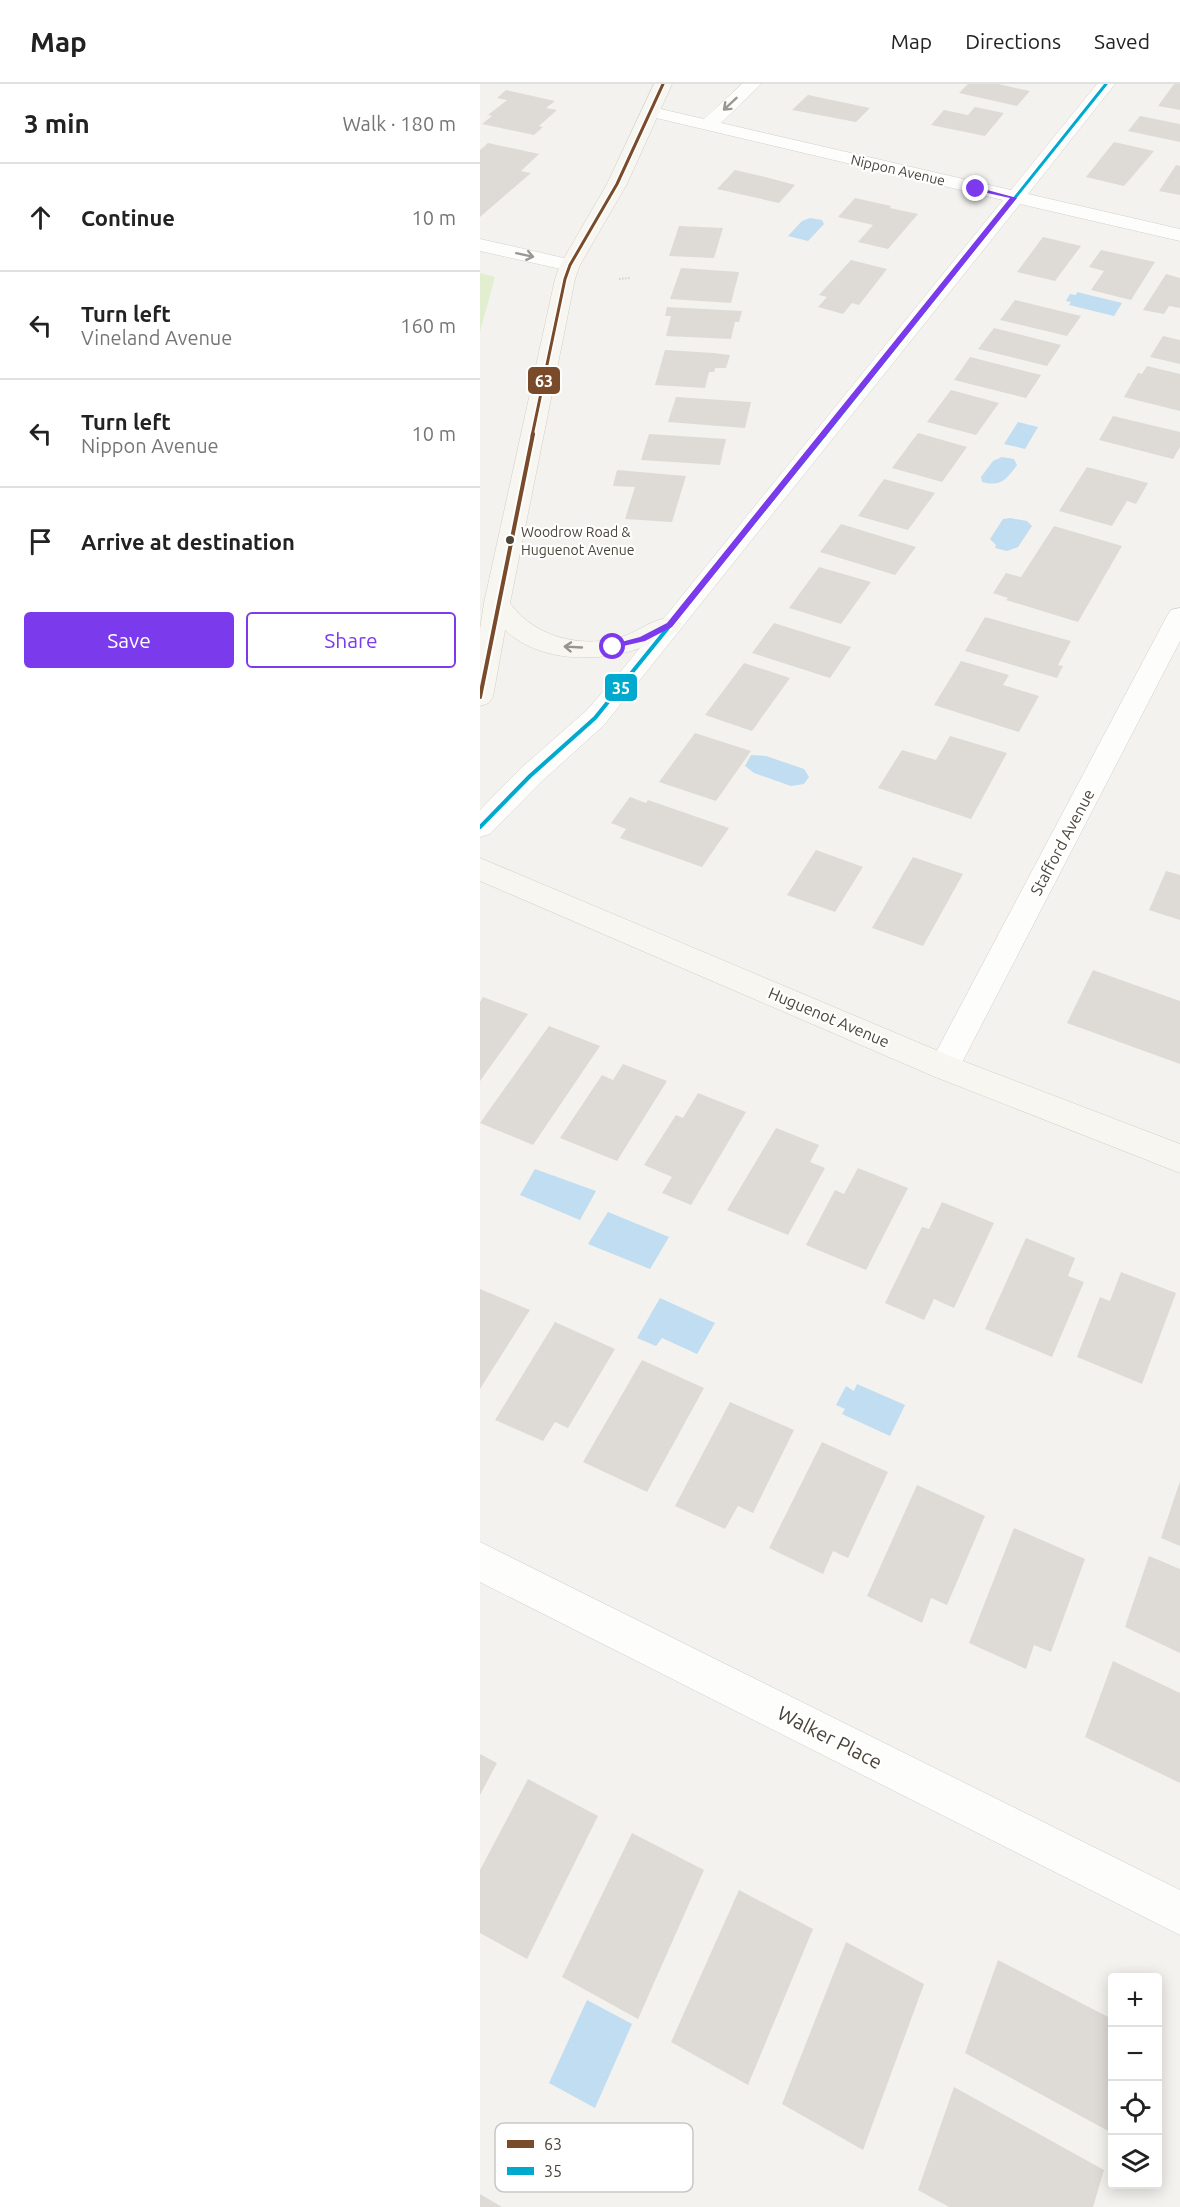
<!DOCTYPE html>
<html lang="en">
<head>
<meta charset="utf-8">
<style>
	body { margin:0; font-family:Ubuntu,sans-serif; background:#f6f6f6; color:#222 }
	.controls { position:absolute; right:18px; bottom:18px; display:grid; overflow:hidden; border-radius:6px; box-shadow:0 3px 15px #0003 }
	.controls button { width:54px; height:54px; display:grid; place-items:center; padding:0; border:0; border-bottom:2px solid #e0e0e0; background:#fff; color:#222; font:30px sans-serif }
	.stop { position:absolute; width:18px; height:18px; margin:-14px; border:4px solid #7c3aed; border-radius:50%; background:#fff }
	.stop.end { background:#7c3aed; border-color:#fff; box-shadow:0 2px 6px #0008 }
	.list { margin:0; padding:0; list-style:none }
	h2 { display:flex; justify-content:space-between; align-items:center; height:78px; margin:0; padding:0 24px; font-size:26px }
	h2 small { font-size:20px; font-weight:400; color:#767676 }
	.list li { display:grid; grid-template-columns:39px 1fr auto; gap:18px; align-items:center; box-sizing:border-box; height:108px; padding:0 24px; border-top:2px solid #e0e0e0 }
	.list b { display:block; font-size:22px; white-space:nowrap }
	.list p { margin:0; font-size:20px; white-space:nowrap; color:#767676 }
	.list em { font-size:20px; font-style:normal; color:#767676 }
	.actions { display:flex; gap:12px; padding:18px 24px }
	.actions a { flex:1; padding:14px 0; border:2px solid #7c3aed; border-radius:6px; text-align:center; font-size:21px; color:#7c3aed }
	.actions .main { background:#7c3aed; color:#fff }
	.icon { flex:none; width:33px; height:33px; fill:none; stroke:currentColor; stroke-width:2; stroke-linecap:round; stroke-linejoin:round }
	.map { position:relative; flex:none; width:700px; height:2123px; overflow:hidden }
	header { display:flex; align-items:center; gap:36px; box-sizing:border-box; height:84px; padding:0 30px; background:#fff; border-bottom:2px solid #e0e0e0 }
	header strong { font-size:28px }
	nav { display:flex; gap:33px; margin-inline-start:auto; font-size:21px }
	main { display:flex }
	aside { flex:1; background:#fff }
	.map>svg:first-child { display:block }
	.green { fill:#e1eecf }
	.water { fill:#c0ddf1 }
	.building { fill:#dedbd6 }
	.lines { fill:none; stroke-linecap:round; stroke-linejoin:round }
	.street-casing { stroke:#d2d0cb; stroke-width:1 }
	.secondary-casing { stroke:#d3cfc5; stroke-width:1 }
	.path { stroke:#d3d2cc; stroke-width:2; stroke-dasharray:1.5 1.5; stroke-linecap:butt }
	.street { fill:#fdfdfc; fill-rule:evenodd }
	.secondary { fill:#f7f6f1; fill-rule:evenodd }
	.bus-1-far1-casing { stroke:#fff; stroke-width:6 }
	.bus-1-casing { stroke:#fff; stroke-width:8 }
	.bus-2-far1-casing { stroke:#fff; stroke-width:6 }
	.bus-2-casing { stroke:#fff; stroke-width:8 }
	.bus-1-far1 { stroke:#7a4b2a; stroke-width:3 }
	.bus-1 { stroke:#7a4b2a; stroke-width:4 }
	.bus-2-far1 { stroke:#00a9ce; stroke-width:3 }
	.bus-2 { stroke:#00a9ce; stroke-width:4 }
	.oneway { stroke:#9b9791 }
	.oneway2 { stroke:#98948c }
	.route { fill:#7c3aed }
	.bus-dot { fill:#4b4439; stroke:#fff; stroke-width:2 }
	.labels { text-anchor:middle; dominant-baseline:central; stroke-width:4.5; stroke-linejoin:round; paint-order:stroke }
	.far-street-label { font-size:14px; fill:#4b4439; stroke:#fff }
	.bus-label { font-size:14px; fill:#4b4439; stroke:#fff; text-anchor:start }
	.street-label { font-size:16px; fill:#4b4439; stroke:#fff }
	.near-street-label { font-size:20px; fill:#4b4439; stroke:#fff }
	.key { fill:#fff; stroke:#c9c7c4; stroke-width:1.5 }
	.key-label { font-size:16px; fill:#4b4439 }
	.line-badge { stroke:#fff; stroke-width:2 }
	.badge-label { font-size:16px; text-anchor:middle; font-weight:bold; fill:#fff }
</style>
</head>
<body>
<header>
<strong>Map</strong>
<nav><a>Map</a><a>Directions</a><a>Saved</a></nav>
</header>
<main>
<aside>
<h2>3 min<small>Walk · 180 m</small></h2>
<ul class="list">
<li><svg class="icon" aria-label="ahead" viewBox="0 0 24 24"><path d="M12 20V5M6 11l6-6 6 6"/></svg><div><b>Continue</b></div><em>10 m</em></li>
<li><svg class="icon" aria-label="left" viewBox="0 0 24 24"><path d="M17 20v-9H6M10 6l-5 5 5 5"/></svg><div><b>Turn left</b><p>Vineland Avenue</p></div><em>160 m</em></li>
<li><svg class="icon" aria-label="left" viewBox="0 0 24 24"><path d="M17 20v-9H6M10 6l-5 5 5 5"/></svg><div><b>Turn left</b><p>Nippon Avenue</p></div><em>10 m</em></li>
<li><svg class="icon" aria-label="arrive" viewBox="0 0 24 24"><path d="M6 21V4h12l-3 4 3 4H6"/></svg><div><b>Arrive at destination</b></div></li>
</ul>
<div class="actions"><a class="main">Save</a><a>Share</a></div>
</aside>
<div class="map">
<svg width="700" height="2123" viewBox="0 0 700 2123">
	<rect width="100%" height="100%" fill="#f4f2ee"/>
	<path class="green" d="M0,189L15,193L0,248Z"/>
	<g class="water">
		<path d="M330,134L342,136L344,140L328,157L308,152L322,137Z"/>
		<path d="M597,208L642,219L634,232L589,221L591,218L586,217L590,210L596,211Z"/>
		<path d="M538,338L558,343L545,365L524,360Z"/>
		<path d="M522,373L534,375L537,381C526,396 521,403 502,398L501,393L513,377Z"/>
		<path d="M530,434L547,437L552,442L538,463L527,467L515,464L516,461L510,455L523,435Z"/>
		<path d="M271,671L286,672L324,685L329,693L324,700L311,702L274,689L265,682Z"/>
		<path d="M55,1085L116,1107L100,1136L40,1111Z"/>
		<path d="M128,1128L189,1153L170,1185L108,1160Z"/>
		<path d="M180,1214L235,1239L217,1270L182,1254L176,1262L157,1254Z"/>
		<path d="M377,1300L425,1321L410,1352L362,1330L365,1325L356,1321L366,1302L374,1307Z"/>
		<path d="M107,1916L152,1940L115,2024L69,1999Z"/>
	</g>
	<g class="building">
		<path d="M488,0H518L550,7L537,22L479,9Z"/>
		<path d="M694,0H700V26L678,22Z"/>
		<path d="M26,6L75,17L66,24L77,26L59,42L63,43L54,51L2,40L12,32L8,31L27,16L17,14Z"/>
		<path d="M328,11L390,24L376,38L312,26Z"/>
		<path d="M495,23L524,29L505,52L451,41L464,26L488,31Z"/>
		<path d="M660,32L700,40V58L648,47Z"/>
		<path d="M634,58L674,67L644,102L606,93Z"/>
		<path d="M8,59L59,70L41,87L51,89L0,133V66Z"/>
		<path d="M696,81L700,82V111L679,107Z"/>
		<path d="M255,86L289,94L315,101L299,119L237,105Z"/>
		<path d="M375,114L411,122L410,124L438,130L408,165L378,158L393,141L358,133Z"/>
		<path d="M199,142L243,144L234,174L189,172Z"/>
		<path d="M563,153L601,162L575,197L537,188Z"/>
		<path d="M621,166L675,178L651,216L611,206L624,187L609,183Z"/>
		<path d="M371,176L407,185L379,221L372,219L363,230L338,223L347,213L339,211Z"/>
		<path d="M201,184L259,188L251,219L190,215Z"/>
		<path d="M686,190L700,194V224L689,222L684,230L663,226Z"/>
		<path d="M535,216L601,232L587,252L520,236Z"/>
		<path d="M187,223L262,227L259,238H255L251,255L186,252L191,232H185Z"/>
		<path d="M514,244L581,261L567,282L498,265Z"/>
		<path d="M683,252L700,256V280L670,273Z"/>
		<path d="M185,266L234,269L250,271L246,284H235L234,288H229L225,304L175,301Z"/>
		<path d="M490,273L561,291L546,314L474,296Z"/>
		<path d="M667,282L700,290V327L644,313L658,289L662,290Z"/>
		<path d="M471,306L519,319L496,351L447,338Z"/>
		<path d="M196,313L271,318L265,344L188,338Z"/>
		<path d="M633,332L700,348V363L693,375L619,356Z"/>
		<path d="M438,349L487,363L462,398L412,384Z"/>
		<path d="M169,350L246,355L240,381L161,376Z"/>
		<path d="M607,383L668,399L656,420L647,417L632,442L579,427Z"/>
		<path d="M137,386L206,392L192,438L145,435L155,403L133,402Z"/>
		<path d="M404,395L455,409L428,446L378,432Z"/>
		<path d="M361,440L436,463L415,491L340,468Z"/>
		<path d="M574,442L642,462L598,538L526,516L528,514L513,509L526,489L541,493Z"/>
		<path d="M339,483L391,498L361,540L309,524Z"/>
		<path d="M505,533L591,557L578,581L583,582L577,594L485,567Z"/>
		<path d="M294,539L371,563L350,594L272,569Z"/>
		<path d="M481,577L529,591L523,601L559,612L539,648L454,621Z"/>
		<path d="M264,579L310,594L272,647L225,631Z"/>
		<path d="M215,649L271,667L236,717L179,698Z"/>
		<path d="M470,652L527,669L491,735L398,704L422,666L456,676Z"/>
		<path d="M150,713L166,719L168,716L249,744L222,783L140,754L146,745L131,739Z"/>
		<path d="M336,766L383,783L355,828L307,811Z"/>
		<path d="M433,773L483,790L443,862L392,844Z"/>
		<path d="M686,787L700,791V836L669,826Z"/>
		<path d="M613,886L700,917V980L587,939Z"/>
		<path d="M3,913L48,930L0,997V918Z"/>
		<path d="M69,942L120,962L53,1061L0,1039Z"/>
		<path d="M143,980L187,997L137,1077L80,1054L122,991L133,996Z"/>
		<path d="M218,1009L266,1028L211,1121L182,1109L192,1093L164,1081L196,1031L203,1034Z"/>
		<path d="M296,1044L339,1061L330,1078L345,1084L308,1151L247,1126Z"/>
		<path d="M378,1084L428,1104L386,1186L326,1161L355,1106L364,1110Z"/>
		<path d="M462,1118L514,1139L474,1224L454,1215L444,1236L405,1219L442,1143L449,1145Z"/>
		<path d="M546,1154L595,1174L588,1192L604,1198L572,1273L505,1245Z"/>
		<path d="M641,1188L696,1209L662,1300L597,1273L620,1213L630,1217Z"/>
		<path d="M0,1205L50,1226L0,1305Z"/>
		<path d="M75,1238L135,1265L88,1344L75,1338L63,1357L15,1336Z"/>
		<path d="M162,1276L224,1304L167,1408L103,1378Z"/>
		<path d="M250,1318L314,1346L273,1429L258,1422L245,1445L195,1422Z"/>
		<path d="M342,1358L408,1388L368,1474L353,1467L343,1490L289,1464Z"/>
		<path d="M700,1397V1462L681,1454Z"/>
		<path d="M437,1401L505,1432L467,1521L451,1514L442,1539L387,1512Z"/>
		<path d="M534,1444L605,1475L571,1568L554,1561L546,1585L489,1559Z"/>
		<path d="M669,1472L700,1485V1569L645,1543Z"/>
		<path d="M633,1577L700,1609V1699L605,1653Z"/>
		<path d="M0,1670L17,1679L0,1711Z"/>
		<path d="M48,1695L118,1732L47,1875L0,1849V1786Z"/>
		<path d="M152,1749L224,1786L158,1935L82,1893Z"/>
		<path d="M259,1806L333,1845L268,2001L191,1958Z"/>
		<path d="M366,1858L444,1900L383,2066L302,2020Z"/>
		<path d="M518,1876L632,1935V2049L485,1969Z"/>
		<path d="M474,2003L624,2086L613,2123H469L438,2106Z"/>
		<path d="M0,2110L22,2123H0Z"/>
	</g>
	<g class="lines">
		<g class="street-casing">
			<g id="street">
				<path d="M262,0H281L241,39L531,106L617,0H635L548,110L700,145V157L540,120L124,641L60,699L10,750L0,753V726L40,685L106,627L142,586L523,116L172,33L166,32L163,28L166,24L172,23L224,35Z"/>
				<path d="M0,155L97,177L100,181L97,185L90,187L0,167Z"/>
				<path d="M700,524V557L475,992L464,996L453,992L448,983L453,974L687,532L691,526Z"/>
				<path d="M0,1458L700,1806V1851L0,1498Z"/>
			</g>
		</g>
		<g class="secondary-casing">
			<g id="secondary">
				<path d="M174,0H192L147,100L100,181L95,195L30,519C55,555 107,566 147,551C164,544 180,530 198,535L202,541C196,550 185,554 175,558C131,579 63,582 25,546L13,613L9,619L0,622V545L4,519L75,195L80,181L127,100Z"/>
				<path d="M0,774L475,974L700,1060V1089L453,992L0,797Z"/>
			</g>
		</g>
		<path class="path" d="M139,195L150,194"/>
		<use href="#street" class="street"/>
		<use href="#secondary" class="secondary"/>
		<g class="bus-1-far1-casing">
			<path id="bus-1-far1" d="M52,352L85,195L90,181L137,100L183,0"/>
		</g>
		<g class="bus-1-casing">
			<path id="bus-1" d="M0,613L53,350"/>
		</g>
		<g class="bus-2-far1-casing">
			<path id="bus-2-far1" d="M344,352L626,0"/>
		</g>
		<g class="bus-2-casing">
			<path id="bus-2" d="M0,743L50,692L115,634L345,350"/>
		</g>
		<use href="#bus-1-far1" class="bus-1-far1"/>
		<use href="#bus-1" class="bus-1"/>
		<use href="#bus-2-far1" class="bus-2-far1"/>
		<use href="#bus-2" class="bus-2"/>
	</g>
	<defs><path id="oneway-shaft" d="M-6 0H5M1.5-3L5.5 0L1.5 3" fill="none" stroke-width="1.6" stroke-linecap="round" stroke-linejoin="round" transform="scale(1.5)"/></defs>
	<g class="oneway">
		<use href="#oneway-shaft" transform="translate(250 20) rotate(137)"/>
		<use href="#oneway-shaft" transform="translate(45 171) rotate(12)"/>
	</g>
	<use class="oneway2" href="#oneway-shaft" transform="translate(93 563) rotate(-177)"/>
	<path class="route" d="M496,103L537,114L192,543L165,557L130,565V561L160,553L187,539L530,114L494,106Z"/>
	<circle class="bus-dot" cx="30" cy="456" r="5"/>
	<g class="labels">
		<g class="far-street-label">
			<text transform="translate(418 86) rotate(13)">Nippon Avenue</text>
		</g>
		<g class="bus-label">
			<text x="41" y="448">Woodrow Road &amp;<tspan x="41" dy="18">Huguenot Avenue</tspan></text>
		</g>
		<g class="street-label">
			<text transform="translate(582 758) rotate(-62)">Stafford Avenue</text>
			<text transform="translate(349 933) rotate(23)">Huguenot Avenue</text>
		</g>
		<g class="near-street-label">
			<text transform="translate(350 1653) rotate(27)">Walker Place</text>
		</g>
	</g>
	<rect x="15" y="2039" width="198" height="69" rx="9" class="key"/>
	<rect x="27" y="2056" width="27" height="8" fill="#7a4b2a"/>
	<rect x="27" y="2083" width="27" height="8" fill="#00a9ce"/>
	<g class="key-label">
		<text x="64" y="2066">63</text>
		<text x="64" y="2093">35</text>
	</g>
	<g class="line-badge">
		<rect x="47" y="282" width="34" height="29" rx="6" fill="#7a4b2a"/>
		<rect x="124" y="589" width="34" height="29" rx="6" fill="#00a9ce"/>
	</g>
	<g class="badge-label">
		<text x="64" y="303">63</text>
		<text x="141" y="610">35</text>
	</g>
</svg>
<div class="controls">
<button>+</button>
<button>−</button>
<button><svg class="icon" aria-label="locate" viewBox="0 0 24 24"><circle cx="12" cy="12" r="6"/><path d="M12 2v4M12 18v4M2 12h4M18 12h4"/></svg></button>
<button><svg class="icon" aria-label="layers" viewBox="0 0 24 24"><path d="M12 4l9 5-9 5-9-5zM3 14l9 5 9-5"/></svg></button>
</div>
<div class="stop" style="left:133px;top:563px"></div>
<div class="stop end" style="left:496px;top:105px"></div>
</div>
</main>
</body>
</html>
